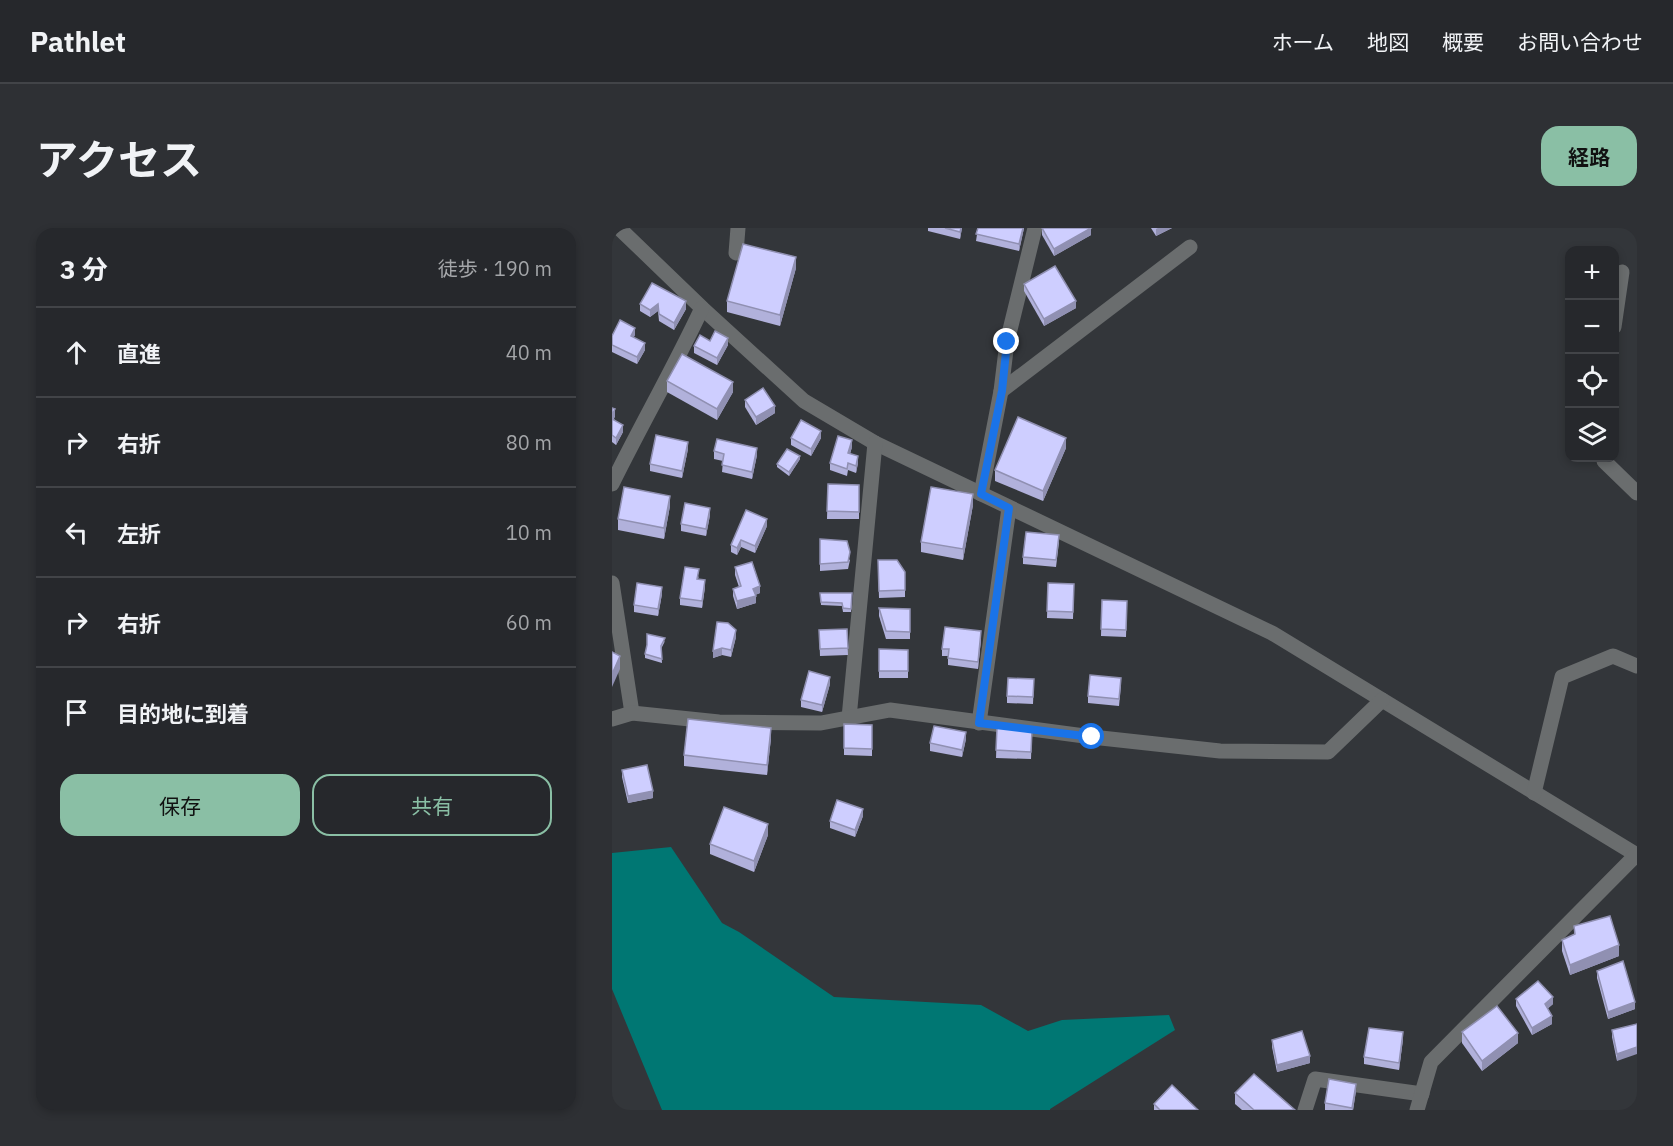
<!DOCTYPE html>
<html lang="ja">
<head>
<meta charset="utf-8">
<style>
	body { margin:0; font-family:"IBM Plex Sans","Noto Sans JP",sans-serif; background:#2e3034; color:#f1f3f6 }
	.controls { position:absolute; right:18px; top:18px; display:grid; overflow:hidden; border-radius:12px; box-shadow:0 3px 9px #0003 }
	.controls button { width:54px; height:54px; display:grid; place-items:center; padding:0; border:0; border-bottom:2px solid #424448; background:#26282c; color:#f1f3f6; font:30px sans-serif }
	.stop { position:absolute; width:18px; height:18px; margin:-14px; border:4px solid #1a73e8; border-radius:50%; background:#fff }
	.stop.end { background:#1a73e8; border-color:#fff; box-shadow:0 2px 6px #0008 }
	.list { margin:0; padding:0; list-style:none }
	h2 { display:flex; justify-content:space-between; align-items:center; height:78px; margin:0; padding:0 24px; font-size:26px }
	h2 small { font-size:20px; font-weight:400; color:#a4a6a9 }
	.list li { display:grid; grid-template-columns:39px 1fr auto; gap:18px; align-items:center; box-sizing:border-box; height:90px; padding:0 24px; border-top:2px solid #424448 }
	.list b { display:block; font-size:22px; white-space:nowrap }
	.list em { font-size:20px; font-style:normal; color:#a4a6a9 }
	.actions { display:flex; gap:12px; padding:18px 24px }
	.actions a { flex:1; padding:14px 0; border:2px solid #8abfa5; border-radius:18px; text-align:center; font-size:21px; color:#8abfa5 }
	.actions .main { background:#8abfa5; color:#111 }
	.icon { flex:none; width:33px; height:33px; fill:none; stroke:currentColor; stroke-width:2; stroke-linecap:round; stroke-linejoin:round }
	.map { position:relative; flex:none; width:1025px; height:882px; overflow:hidden; border-radius:18px }
	header { display:flex; align-items:center; gap:36px; box-sizing:border-box; height:84px; padding:0 30px; background:#26282c; border-bottom:2px solid #424448 }
	header strong { font-size:28px }
	nav { display:flex; gap:33px; margin-inline-start:auto; font-size:21px }
	.intro { display:flex; align-items:center; justify-content:space-between; box-sizing:border-box; height:144px; padding:0 36px }
	h1 { margin:0; font-size:42px }
	.button { padding:15px 27px; border-radius:18px; background:#8abfa5; color:#111; font-size:21px; font-weight:700 }
	main { display:flex; gap:36px; padding:0 36px }
	aside { flex:1; background:#26282c; border-radius:18px; box-shadow:0 3px 9px #0003 }
	.map>svg:first-child { display:block }
	.water { fill:#007773 }
	.lines { fill:none; stroke-linecap:round; stroke-linejoin:round }
	.minor { stroke:#6a6d6e; stroke-width:15 }
	.wall { fill:#b1b1db }
	.shaded-wall { fill:#9090b2 }
	.building { fill:#ceceff; stroke:#9090b2; stroke-width:1.5 }
	.route { stroke:#1a73e8; stroke-width:8 }
</style>
</head>
<body>
<header>
<strong>Pathlet</strong>
<nav><a>ホーム</a><a>地図</a><a>概要</a><a>お問い合わせ</a></nav>
</header>
<div class="intro"><h1>アクセス</h1><a class="button">経路</a></div>
<main>
<aside>
<h2>3 分<small>徒歩 · 190 m</small></h2>
<ul class="list">
<li><svg class="icon" aria-label="ahead" viewBox="0 0 24 24"><path d="M12 20V5M6 11l6-6 6 6"/></svg><div><b>直進</b></div><em>40 m</em></li>
<li><svg class="icon" aria-label="right" viewBox="0 0 24 24"><path d="M7 20v-9h11M14 6l5 5-5 5"/></svg><div><b>右折</b></div><em>80 m</em></li>
<li><svg class="icon" aria-label="left" viewBox="0 0 24 24"><path d="M17 20v-9H6M10 6l-5 5 5 5"/></svg><div><b>左折</b></div><em>10 m</em></li>
<li><svg class="icon" aria-label="right" viewBox="0 0 24 24"><path d="M7 20v-9h11M14 6l5 5-5 5"/></svg><div><b>右折</b></div><em>60 m</em></li>
<li><svg class="icon" aria-label="arrive" viewBox="0 0 24 24"><path d="M6 21V4h12l-3 4 3 4H6"/></svg><div><b>目的地に到着</b></div></li>
</ul>
<div class="actions"><a class="main">保存</a><a>共有</a></div>
</aside>
<div class="map">
<svg width="1025" height="882" viewBox="0 0 1025 882">
	<rect width="100%" height="100%" fill="#33363a"/>
	<path class="water" d="M59,619L110,695L127,704L222,769L369,777L416,803L450,792L557,787L563,802L438,881V882H50L0,761V625Z"/>
	<g class="lines">
		<g class="minor">
			<path d="M7,0L90,80L192,173L263,215L660,405L1025,627"/>
			<path d="M124,25L126,0"/>
			<path d="M1002,99L1010,44"/>
			<path d="M389,163L578,19"/>
			<path d="M992,230V233L1025,265"/>
			<path d="M0,256C29,197 62,140 90,80"/>
			<path d="M369,266L389,163L395,114L423,0"/>
			<path d="M0,355L20,485"/>
			<path d="M237,490L263,215"/>
			<path d="M0,491L20,485L107,494L209,495L278,482L480,509L608,523L716,524L770,472"/>
			<path d="M367,495L397,280"/>
			<path d="M922,565L950,449L1001,428L1025,438"/>
			<path d="M693,882L703,851L810,866"/>
			<path d="M805,882L819,834L1024,627"/>
		</g>
	</g>
	<g class="wall">
		<path d="M316,0H350L348,11L316,3Z"/>
		<path d="M366,0H412L407,23L364,13Z"/>
		<path d="M430,0L479,7L442,28L430,7Z"/>
		<path d="M539,0H560L544,8Z"/>
		<path d="M184,40L168,98L115,84V73Z"/>
		<path d="M412,56L464,80L432,98L412,63Z"/>
		<path d="M28,76L74,81L62,102L47,93L46,83L38,89L28,83Z"/>
		<path d="M23,107L21,109L33,122L25,136L0,124V108Z"/>
		<path d="M98,113L116,117L105,137L82,125V118Z"/>
		<path d="M55,153L121,164L105,192L55,164Z"/>
		<path d="M133,172L163,185L144,197L133,179Z"/>
		<path d="M0,180L3,188L2,191L11,204L4,217L0,214Z"/>
		<path d="M179,210H209L199,228L179,217Z"/>
		<path d="M240,219L238,226L246,235L244,245L236,242L235,248L218,242V235Z"/>
		<path d="M454,220L431,273L383,253V242Z"/>
		<path d="M76,221L70,250L38,243V236Z"/>
		<path d="M102,223L145,227L140,251L110,244L111,233L102,231Z"/>
		<path d="M188,231L177,248L165,239V236Z"/>
		<path d="M216,256L247,257V291H215Z"/>
		<path d="M361,277L351,332L309,324V314Z"/>
		<path d="M58,278L52,311L6,302V291Z"/>
		<path d="M98,287L94,308L69,303V296Z"/>
		<path d="M155,298L143,325L129,319L125,327L119,324V317Z"/>
		<path d="M208,311L238,332L236,341L208,343Z"/>
		<path d="M447,314L444,339L411,336V329Z"/>
		<path d="M266,332L293,344V369L267,370Z"/>
		<path d="M123,339L148,365L143,367L144,375L125,381L121,368V361L127,359L123,347Z"/>
		<path d="M87,348L86,351L93,359L90,380L68,377V370Z"/>
		<path d="M436,355L462,356L461,391L435,390Z"/>
		<path d="M208,365H240L239,384H231L230,378L209,377Z"/>
		<path d="M50,366L46,388L22,384V377Z"/>
		<path d="M490,372L515,373L514,409L489,408Z"/>
		<path d="M267,380L298,381V411H274L267,388Z"/>
		<path d="M235,401L236,427L208,428L207,402Z"/>
		<path d="M124,409L119,429L110,427L101,430V423Z"/>
		<path d="M369,411L366,441L336,437V428H330V421Z"/>
		<path d="M53,413L49,421L50,435L33,430V426Z"/>
		<path d="M267,421L296,422V450H267Z"/>
		<path d="M422,451L421,476L395,475V468Z"/>
		<path d="M218,456L210,484L189,479V472Z"/>
		<path d="M509,457L507,478L476,475V468Z"/>
		<path d="M232,496L260,497V528L232,527Z"/>
		<path d="M385,500L420,502L419,531L384,530Z"/>
		<path d="M159,510L155,547L72,538V527Z"/>
		<path d="M354,511L350,529L318,523V515Z"/>
		<path d="M10,542L41,570L16,575L10,549Z"/>
		<path d="M251,588L243,609L218,600V593Z"/>
		<path d="M156,607L142,644L98,626V616Z"/>
		<path d="M962,698L1007,728L958,747L950,723V712L962,707Z"/>
		<path d="M985,743L1023,781L996,791L985,750Z"/>
		<path d="M904,771L941,776L935,781L940,796L920,807L904,778Z"/>
		<path d="M1025,796L1005,833L1000,809V802Z"/>
		<path d="M850,804L906,815L870,843L850,815Z"/>
		<path d="M791,811L787,842L752,836V829Z"/>
		<path d="M660,812L698,835L665,844L660,819Z"/>
		<path d="M744,863L741,882H713V875Z"/>
		<path d="M623,865L683,882H630L623,876Z"/>
		<path d="M542,876L586,882H542Z"/>
	</g>
	<g class="shaded-wall">
		<path d="M349,0H350L348,11V4Z"/>
		<path d="M411,0H412L407,23V16Z"/>
		<path d="M479,0V7L442,28V21Z"/>
		<path d="M546,0H560L544,8V1Z"/>
		<path d="M184,29V40L168,98V87Z"/>
		<path d="M74,73V81L62,102V95Z"/>
		<path d="M464,73V80L432,98V91Z"/>
		<path d="M46,76V83L38,89V82Z"/>
		<path d="M23,100V107L19,115V108Z"/>
		<path d="M116,110V117L105,137V130Z"/>
		<path d="M33,115V122L25,136V129Z"/>
		<path d="M121,154V164L105,192V181Z"/>
		<path d="M163,178V185L144,197V189Z"/>
		<path d="M3,181V188L0,194V187Z"/>
		<path d="M11,197V204L4,217V210Z"/>
		<path d="M209,203V210L199,228V221Z"/>
		<path d="M454,210V220L431,273V263Z"/>
		<path d="M240,212V219L236,232V225Z"/>
		<path d="M76,214V221L70,250V243Z"/>
		<path d="M145,220V227L140,251V244Z"/>
		<path d="M188,228V231L177,248V244Z"/>
		<path d="M246,228V235L244,245V238Z"/>
		<path d="M361,266V277L351,332V321Z"/>
		<path d="M58,268V278L52,311V300Z"/>
		<path d="M98,280V287L94,308V301Z"/>
		<path d="M155,291V298L143,325V318Z"/>
		<path d="M129,312V319L125,327V320Z"/>
		<path d="M93,352V359L90,380V373Z"/>
		<path d="M148,358V365L141,368V361Z"/>
		<path d="M50,359V366L46,388V381Z"/>
		<path d="M144,368V375L125,381V373Z"/>
		<path d="M124,402V409L119,429V422Z"/>
		<path d="M369,403V411L366,441V434Z"/>
		<path d="M110,420V427L101,430V423Z"/>
		<path d="M8,428V441L0,459V446Z"/>
		<path d="M218,449V456L210,484V477Z"/>
		<path d="M159,500V510L155,547V537Z"/>
		<path d="M354,504V511L350,529V522Z"/>
		<path d="M41,563V570L16,575V568Z"/>
		<path d="M251,581V588L243,609V602Z"/>
		<path d="M156,596V607L142,644V633Z"/>
		<path d="M1007,717V728L958,747V737Z"/>
		<path d="M941,769V776L933,783V776Z"/>
		<path d="M1023,774V781L996,791V784Z"/>
		<path d="M940,788V796L920,807V800Z"/>
		<path d="M791,804V811L787,842V835Z"/>
		<path d="M906,805V815L870,843V833Z"/>
		<path d="M1025,819V826L1005,833V826Z"/>
		<path d="M698,828V835L665,844V837Z"/>
		<path d="M744,856V863L741,882H740Z"/>
	</g>
	<g class="building">
		<path d="M333,0H349L348,4Z"/>
		<path d="M366,0H411L407,16L364,6Z"/>
		<path d="M430,0H479L442,21Z"/>
		<path d="M131,16L184,29L168,87L115,73Z"/>
		<path d="M443,38L464,73L432,91L412,56Z"/>
		<path d="M40,55L74,73L62,95L47,86L46,76L38,82L28,76Z"/>
		<path d="M8,92L23,100L19,108L33,115L25,129L0,117V108Z"/>
		<path d="M103,103L116,110L105,130L82,118L88,107L98,113Z"/>
		<path d="M70,126L121,154L105,181L55,153Z"/>
		<path d="M151,160L163,178L144,189L133,172Z"/>
		<path d="M0,180L3,181L0,187Z"/>
		<path d="M406,189L454,210L431,263L383,242Z"/>
		<path d="M0,191L11,197L4,210L0,207Z"/>
		<path d="M189,192L209,203L199,221L179,210Z"/>
		<path d="M44,207L76,214L70,243L38,236Z"/>
		<path d="M226,208L240,212L236,225L246,228L244,238L236,235L235,241L218,235Z"/>
		<path d="M105,211L145,220L140,244L110,237L112,226L102,223Z"/>
		<path d="M175,221L188,228L177,244L165,236Z"/>
		<path d="M216,256L247,257V284L215,283Z"/>
		<path d="M12,259L58,268L52,300L6,291Z"/>
		<path d="M319,259L361,266L351,321L309,314Z"/>
		<path d="M73,275L98,280L94,301L69,296Z"/>
		<path d="M134,282L155,291L143,318L129,312L125,320L119,317Z"/>
		<path d="M414,304L447,307L444,332L411,329Z"/>
		<path d="M208,311L235,313L238,324L236,334L208,336Z"/>
		<path d="M266,332H285L293,344V362L267,363Z"/>
		<path d="M140,334L148,358L141,361L144,368L125,373L121,361L129,358L123,339Z"/>
		<path d="M73,339L87,341L85,351L93,352L90,373L68,370Z"/>
		<path d="M25,355L50,359L46,381L22,377Z"/>
		<path d="M436,355L462,356L461,384L435,383Z"/>
		<path d="M208,365H240L239,381L231,380L230,375L209,374Z"/>
		<path d="M490,372L515,373L514,402L489,401Z"/>
		<path d="M267,380L298,381V404L274,403Z"/>
		<path d="M105,394L116,395L124,402L119,422L110,420L101,423Z"/>
		<path d="M333,399L369,403L366,434L336,430L337,421H330Z"/>
		<path d="M235,401L236,420L208,421L207,402Z"/>
		<path d="M35,406L53,410L49,418L50,431L33,426L35,417Z"/>
		<path d="M267,421L296,422V443H267Z"/>
		<path d="M0,424L8,428L0,446Z"/>
		<path d="M197,443L218,449L210,477L189,472Z"/>
		<path d="M478,447L509,450L507,471L476,468Z"/>
		<path d="M396,450L422,451L421,469L395,468Z"/>
		<path d="M76,491L159,500L155,537L72,527Z"/>
		<path d="M232,496L260,497V521L232,520Z"/>
		<path d="M322,498L354,504L350,522L318,515Z"/>
		<path d="M385,500L420,502L419,524L384,522Z"/>
		<path d="M35,537L41,563L16,568L10,542Z"/>
		<path d="M225,572L251,581L243,602L218,593Z"/>
		<path d="M112,579L156,596L142,633L98,616Z"/>
		<path d="M998,688L1007,717L958,737L950,712L963,706L962,698Z"/>
		<path d="M1011,733L1023,774L996,784L985,743Z"/>
		<path d="M926,753L941,769L933,776L940,788L920,800L904,771Z"/>
		<path d="M885,778L906,805L870,833L850,804Z"/>
		<path d="M1025,796V819L1005,826L1000,802Z"/>
		<path d="M757,800L791,804L787,835L752,829Z"/>
		<path d="M690,803L698,828L665,837L660,812Z"/>
		<path d="M642,846L683,882H642L623,865Z"/>
		<path d="M717,851L744,856L740,880L713,875Z"/>
		<path d="M560,857L586,882H548L542,876Z"/>
	</g>
	<g class="lines">
		<path class="route" d="M395,114L390,163L369,266L397,280L367,495L480,509"/>
	</g>
</svg>
<div class="controls">
<button>+</button>
<button>−</button>
<button><svg class="icon" aria-label="locate" viewBox="0 0 24 24"><circle cx="12" cy="12" r="6"/><path d="M12 2v4M12 18v4M2 12h4M18 12h4"/></svg></button>
<button><svg class="icon" aria-label="layers" viewBox="0 0 24 24"><path d="M12 4l9 5-9 5-9-5zM3 14l9 5 9-5"/></svg></button>
</div>
<div class="stop" style="left:480px;top:509px"></div>
<div class="stop end" style="left:395px;top:114px"></div>
</div>
</main>
</body>
</html>
